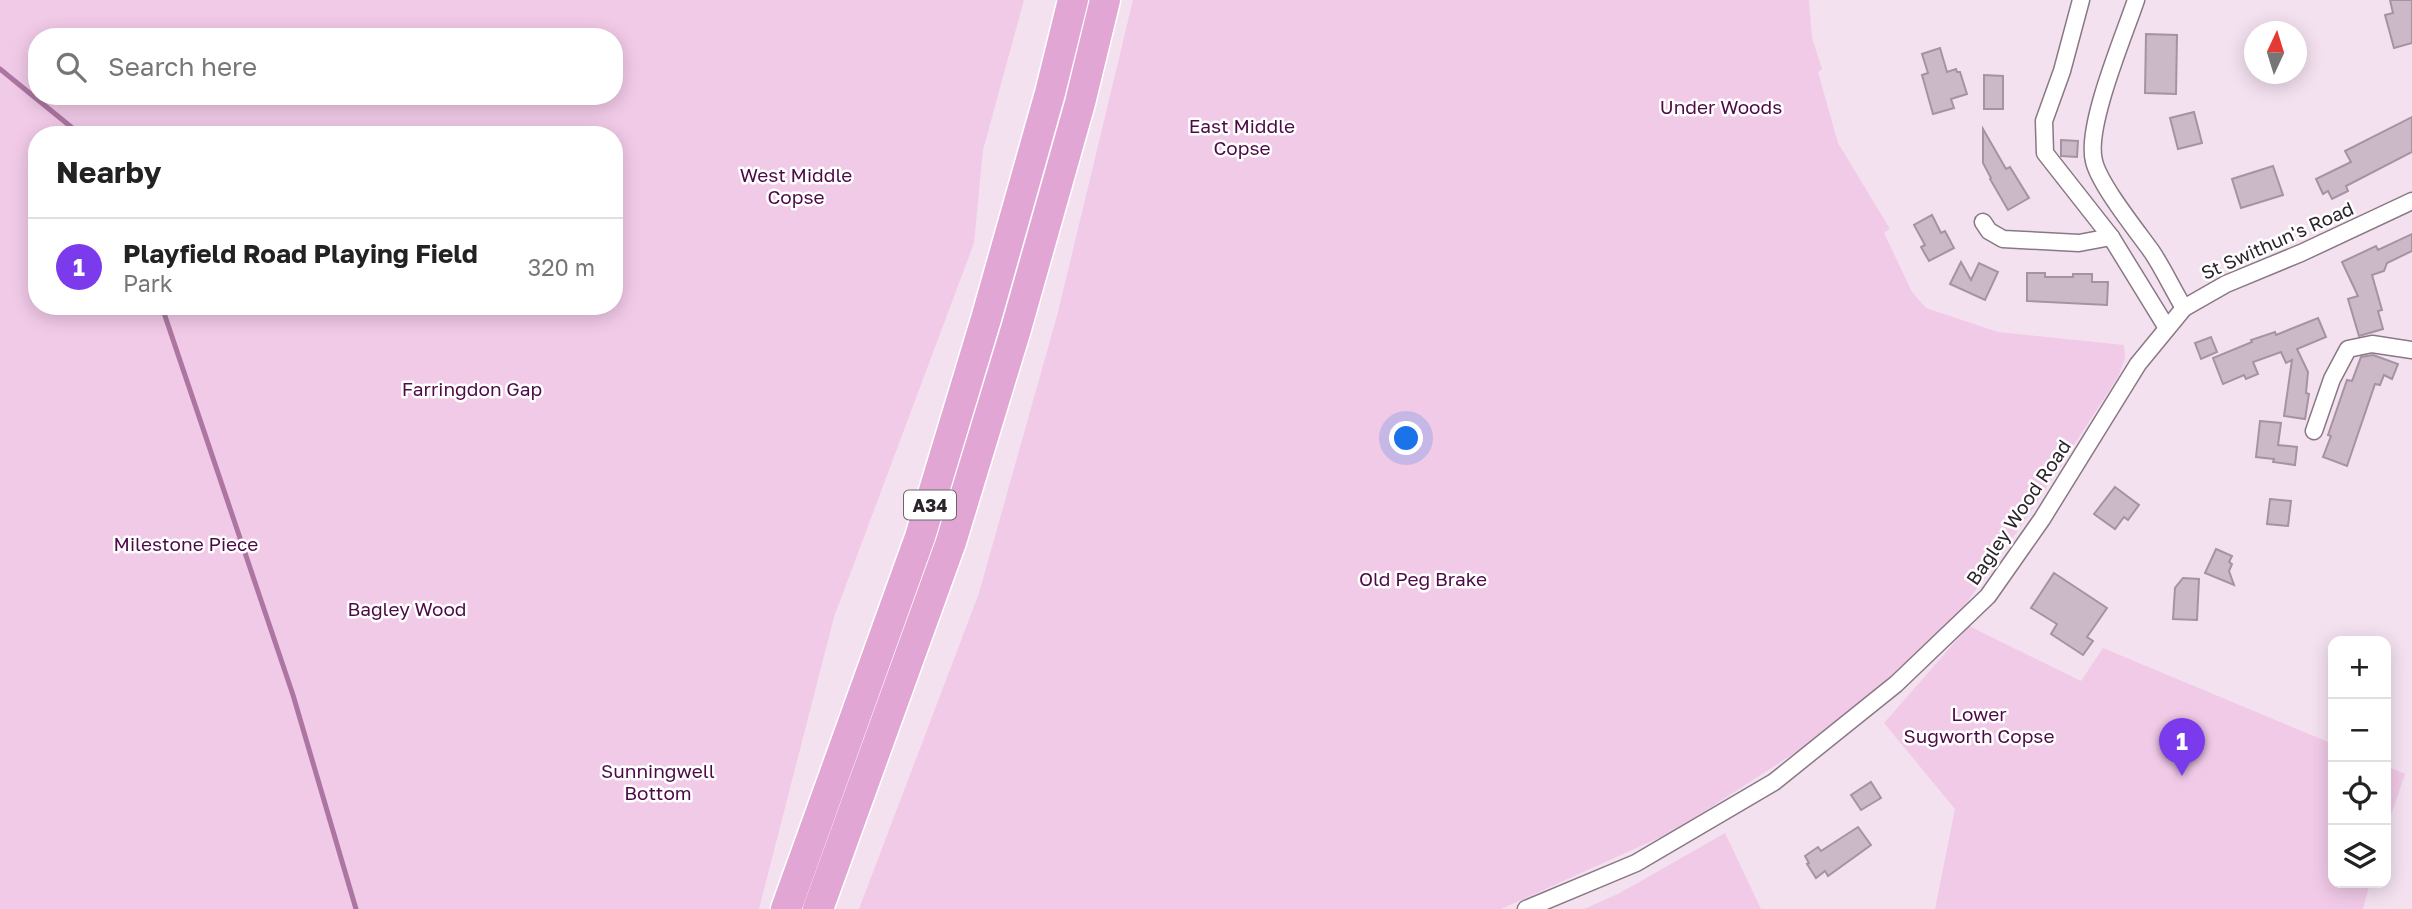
<!DOCTYPE html>
<html lang="en">
<head>
<meta charset="utf-8">
<style>
	body { margin:0; font-family:"Golos Text",sans-serif; background:#f6f6f6; color:#222 }
	.controls { position:absolute; right:21px; bottom:21px; display:grid; overflow:hidden; border-radius:14px; box-shadow:0 4px 18px #0003 }
	.controls button { width:63px; height:63px; display:grid; place-items:center; padding:0; border:0; border-bottom:2px solid #e0e0e0; background:#fff; color:#222; font:35px sans-serif }
	.compass { position:absolute; left:2244px; top:21px; width:63px; height:63px; border-radius:50%; background:#fff; box-shadow:0 4px 18px #0003; rotate:4deg }
	.you { position:absolute; left:1407px; top:439px; width:24px; height:24px; margin:-18px; border:5px solid #fff; border-radius:50%; background:#1a73e8; box-shadow:0 0 0 10px #1a73e833 }
	.badge { display:grid; place-items:center; width:46px; height:46px; border-radius:50%; background:#7c3aed; color:#fff; font-size:23px; font-weight:700 }
	.pin { position:absolute; translate:-50% -58px; filter:drop-shadow(0 2px 4px #0008) }
	.pin::after { content:''; position:absolute; top:37px; width:24px; height:21px; background:inherit; clip-path:polygon(0 0,100% 0,50% 100%) }
	.list { margin:0; padding:0; list-style:none }
	h2 { display:flex; justify-content:space-between; align-items:center; height:91px; margin:0; padding:0 28px; font-size:30px }
	h2 small { font-size:23px; font-weight:400; color:#767676 }
	.list li { display:grid; grid-template-columns:46px 1fr auto; gap:21px; align-items:center; box-sizing:border-box; height:98px; padding:0 28px; border-top:2px solid #e0e0e0 }
	.list b { display:block; font-size:26px; white-space:nowrap }
	.list p { margin:0; font-size:23px; white-space:nowrap; color:#767676 }
	.list em { font-size:23px; font-style:normal; color:#767676 }
	.icon { flex:none; width:38px; height:38px; fill:none; stroke:currentColor; stroke-width:2; stroke-linecap:round; stroke-linejoin:round }
	.map { position:relative; flex:none; width:2412px; height:909px; overflow:hidden }
	.search { position:absolute; background:#fff; box-shadow:0 4px 18px #0003; left:28px; top:28px; width:595px; height:77px; display:flex; align-items:center; gap:18px; box-sizing:border-box; padding:0 24px; border-radius:28px; color:#767676; font-size:26px }
	.panel { position:absolute; background:#fff; box-shadow:0 4px 18px #0003; left:28px; top:126px; width:595px; height:189px; border-radius:28px }
	.map>svg:first-child { display:block }
	.green { fill:#f1cae8; fill-rule:evenodd }
	.lines { fill:none; stroke-linecap:round; stroke-linejoin:round }
	.stream { stroke:#ad76a2; stroke-width:5 }
	.building { fill:#ccb9c7; stroke:#a593a1; stroke-width:2 }
	.street-casing { stroke:#897885; stroke-width:19 }
	.highway-casing { stroke:#fff; stroke-width:33 }
	.street { stroke:#fff; stroke-width:16 }
	.highway { stroke:#e2a6d5; stroke-width:30 }
	.labels { text-anchor:middle; dominant-baseline:central; stroke-width:5; stroke-linejoin:round; paint-order:stroke }
	.shield { fill:#fff; stroke:#6b666a; stroke-width:2 }
	.shield-label { font-size:18px; font-weight:bold; fill:#2b242a }
	.park-label { font-size:19px; fill:#4e0a46; stroke:#fff }
	.street-label { font-size:19px; fill:#2b242a; stroke:#fff }
</style>
</head>
<body>
<div class="map">
<svg width="2412" height="909" viewBox="0 0 2412 909">
	<rect width="100%" height="100%" fill="#f4e1f0"/>
	<g class="green">
		<path d="M0,0H1024L983,150L974,243L834,617L759,909H0ZM37,37H614V96H37ZM37,135H614V306H37Z"/>
		<path d="M1133,0H1809L1812,38L1822,69L1818,72L1838,143L1890,229L1884,233L1912,292L1926,308L1998,332L2124,345L2125,358L2118,377L2026,519L1961,611L1835,727L1674,831L1501,909H859L979,593L1058,312Z"/>
		<path d="M1969,626L2081,681L2103,648L2333,744V883H2370L2363,909H1935L1955,809L1884,723Z"/>
		<path d="M2386,766L2405,774L2386,830Z"/>
		<path d="M1725,833L1761,909H1584L1618,894Z"/>
	</g>
	<g class="lines">
		<g class="stream">
			<path d="M0,69L81,135"/>
			<path d="M164,313L293,695L356,909"/>
		</g>
	</g>
	<g class="building">
		<path d="M2390,0H2412V43L2394,48L2385,15L2393,13Z"/>
		<path d="M2146,34L2177,35L2176,94L2145,93Z"/>
		<path d="M1940,48L1947,72L1956,69L1957,72H1960L1967,94L1951,99L1954,108L1933,114L1922,75L1928,73L1922,54Z"/>
		<path d="M1984,75L2003,76V109H1984Z"/>
		<path d="M2194,112L2202,143L2178,149L2170,118Z"/>
		<path d="M2412,117V152L2346,186L2348,191L2332,199L2328,191L2323,194L2316,179L2351,162L2345,151Z"/>
		<path d="M1983,129L2006,169L2010,167L2029,198L2008,210L1990,179L1991,178L1983,163Z"/>
		<path d="M2061,140L2078,141L2077,157L2061,156Z"/>
		<path d="M2273,166L2283,195L2241,208L2232,179Z"/>
		<path d="M1932,215L1941,233L1945,231L1954,248L1929,261L1921,247L1925,245L1914,225Z"/>
		<path d="M2412,234V251L2387,263L2384,271L2372,275L2382,310L2378,311L2383,329L2359,336L2348,299L2358,296L2342,262L2376,246L2378,250Z"/>
		<path d="M1961,262L1971,280L1979,263L1998,272L1985,300L1950,284Z"/>
		<path d="M2027,273H2045V277H2073V274H2092V282H2108L2107,305L2027,301Z"/>
		<path d="M2318,318L2326,337L2297,349L2308,372L2306,393L2309,394L2305,419L2284,416L2292,360L2286,363L2281,352L2253,362L2258,374L2246,379L2244,375L2223,384L2213,358L2252,342L2251,340L2275,332L2276,335Z"/>
		<path d="M2211,337L2217,352L2201,359L2195,343Z"/>
		<path d="M2373,355L2398,364L2392,379L2384,375L2380,385L2375,384L2347,466L2323,457L2331,436L2328,435L2347,380L2352,381L2361,357Z"/>
		<path d="M2260,421L2281,423L2278,445L2297,447L2295,465L2273,462L2274,459L2256,457Z"/>
		<path d="M2115,487L2139,505L2128,520L2124,517L2115,529L2094,514Z"/>
		<path d="M2270,499L2291,501L2288,526L2267,524Z"/>
		<path d="M2216,549L2232,556L2229,562L2232,564L2229,571L2234,585L2205,573Z"/>
		<path d="M2054,573L2107,608L2087,637L2093,641L2083,655L2051,634L2057,624L2031,608Z"/>
		<path d="M2183,578L2199,579L2197,620L2173,619L2175,588Z"/>
		<path d="M1871,782L1881,798L1861,810L1851,795Z"/>
		<path d="M1858,827L1871,845L1828,876L1825,871L1816,878L1807,864L1809,863L1805,856L1818,847L1821,851Z"/>
	</g>
	<g class="lines">
		<g class="street-casing">
			<g id="street">
				<path d="M2081,0L2062,71L2044,121L2045,153L2111,237L2167,328"/>
				<path d="M2136,0C2124,36 2085,127 2094,161C2099,184 2137,231 2152,252C2164,270 2173,290 2184,308"/>
				<path d="M1983,222L1989,231L2003,239L2079,243L2111,237"/>
				<path d="M2314,431L2332,379L2348,349L2372,344L2412,350"/>
				<path d="M1526,909L1636,863L1774,782L1896,684L1988,596L2042,519L2138,364L2184,308L2226,284L2301,253L2412,201"/>
			</g>
		</g>
		<g class="highway-casing">
			<g id="highway">
				<path d="M786,909L920,537L986,319L1050,93L1073,0"/>
				<path d="M818,909L951,542L1016,329L1080,103L1105,0"/>
			</g>
		</g>
		<use href="#street" class="street"/>
		<use href="#highway" class="highway"/>
	</g>
	<g class="labels">
		<rect class="shield" x="904" y="490.5" width="52" height="29" rx="5"/>
		<g class="shield-label">
			<text x="930" y="505">A34</text>
		</g>
		<g class="park-label">
			<text x="1721" y="106">Under Woods</text>
			<text x="1242" y="125">East Middle<tspan x="1242" dy="22">Copse</tspan></text>
			<text x="796" y="174">West Middle<tspan x="796" dy="22">Copse</tspan></text>
			<text x="472" y="388">Farringdon Gap</text>
			<text x="186" y="543">Milestone Piece</text>
			<text x="1423" y="578">Old Peg Brake</text>
			<text x="407" y="608">Bagley Wood</text>
			<text x="1979" y="713">Lower<tspan x="1979" dy="22">Sugworth Copse</tspan></text>
			<text x="658" y="770">Sunningwell<tspan x="658" dy="22">Bottom</tspan></text>
		</g>
		<g class="street-label">
			<text transform="translate(2277 240) rotate(-24)">St Swithun's Road</text>
			<text transform="translate(2018 512) rotate(-56)">Bagley Wood Road</text>
		</g>
	</g>
</svg>
<div class="controls">
<button>+</button>
<button>−</button>
<button><svg class="icon" aria-label="locate" viewBox="0 0 24 24"><circle cx="12" cy="12" r="6"/><path d="M12 2v4M12 18v4M2 12h4M18 12h4"/></svg></button>
<button><svg class="icon" aria-label="layers" viewBox="0 0 24 24"><path d="M12 4l9 5-9 5-9-5zM3 14l9 5 9-5"/></svg></button>
</div>
<svg class="compass" viewBox="-18 -18 36 36"><path d="M0-13l5 13h-10z" fill="#e53935"/><path d="M0 13l5-13h-10z" fill="#767676"/></svg>
<div class="you"></div>
<div class="pin badge" style="left:2182px;top:776px">1</div>
<div class="search"><svg class="icon" aria-label="search" viewBox="0 0 24 24"><circle cx="10" cy="10" r="6"/><path d="M15 15l6 6"/></svg>Search here</div>
<section class="panel">
<h2>Nearby<small></small></h2>
<ul class="list">
<li><span class="badge">1</span><div><b>Playfield Road Playing Field</b><p>Park</p></div><em>320 m</em></li>
</ul>
</section>
</div>
</body>
</html>
